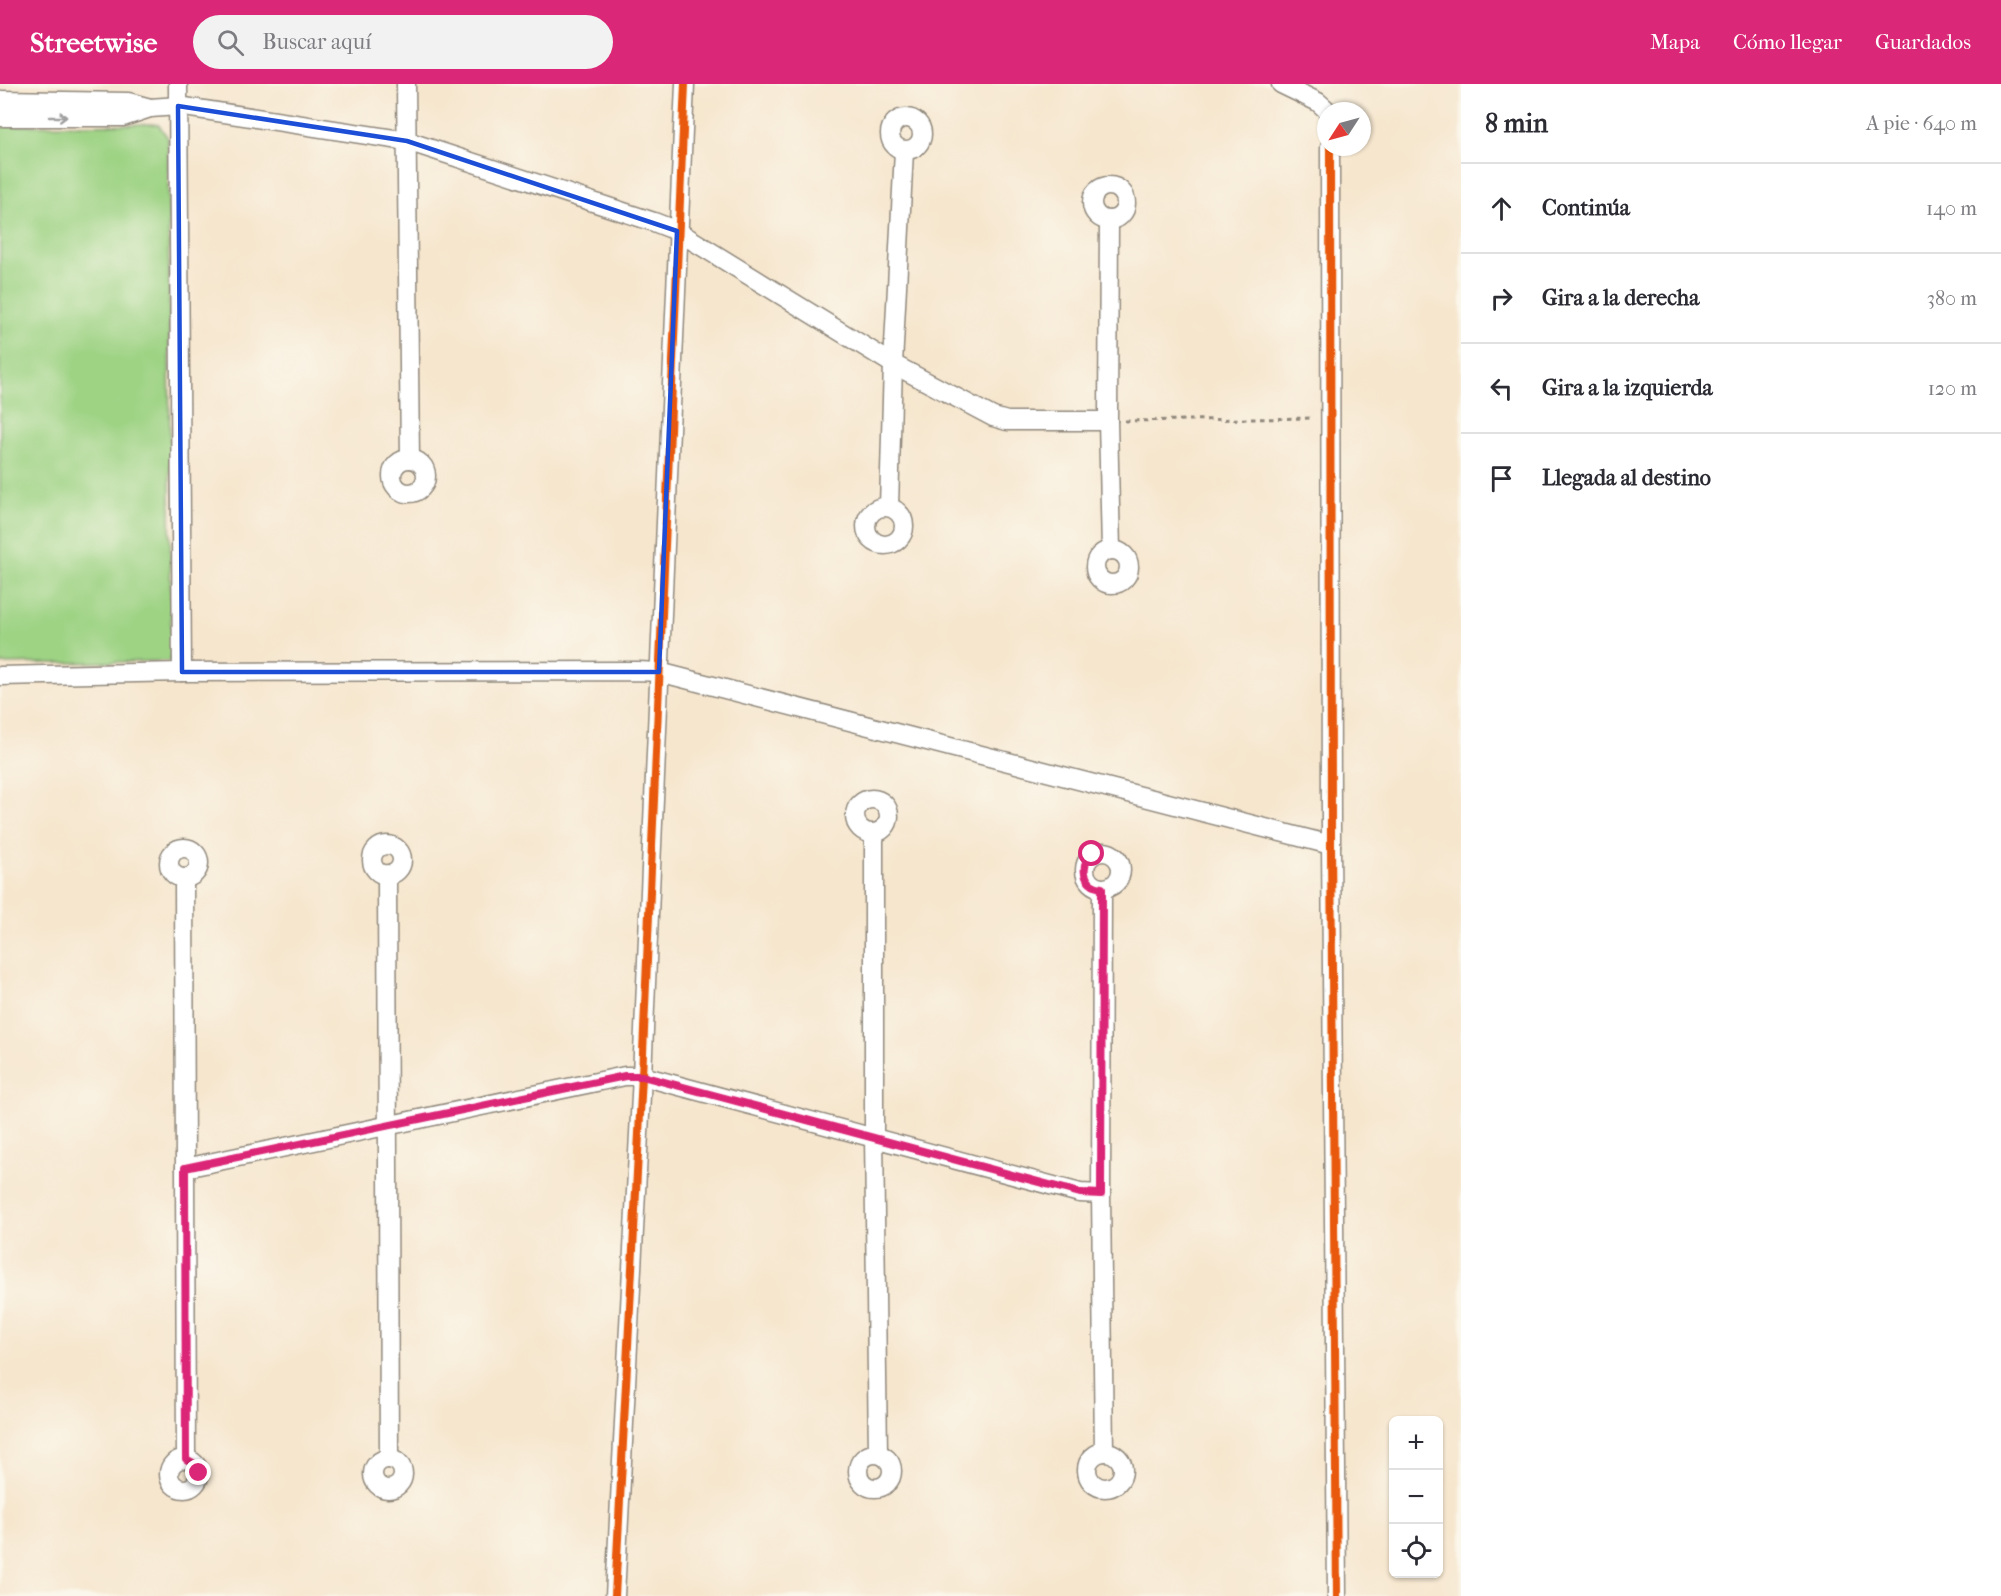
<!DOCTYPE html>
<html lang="es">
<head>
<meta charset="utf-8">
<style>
	body { margin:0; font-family:"IM FELL French Canon",serif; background:#f2f2f3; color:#2b2b33 }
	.controls { position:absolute; right:18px; bottom:18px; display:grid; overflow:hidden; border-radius:9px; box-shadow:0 2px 4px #0004 }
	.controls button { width:54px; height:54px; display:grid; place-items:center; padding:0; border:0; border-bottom:2px solid #e1e1e2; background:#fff; color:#2b2b33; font:30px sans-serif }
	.compass { position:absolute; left:1317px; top:18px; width:54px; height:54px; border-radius:50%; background:#fff; box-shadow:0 2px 4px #0004; rotate:234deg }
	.stop { position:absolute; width:18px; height:18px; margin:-14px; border:4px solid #db2777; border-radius:50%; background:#fff }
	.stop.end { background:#db2777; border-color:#fff; box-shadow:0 2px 6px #0008 }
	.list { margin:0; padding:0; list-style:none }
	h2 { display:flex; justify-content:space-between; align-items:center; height:78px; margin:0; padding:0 24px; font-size:26px }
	h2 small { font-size:20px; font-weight:400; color:#7c7c81 }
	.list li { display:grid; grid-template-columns:39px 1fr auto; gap:18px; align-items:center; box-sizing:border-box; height:90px; padding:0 24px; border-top:2px solid #e1e1e2 }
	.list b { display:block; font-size:22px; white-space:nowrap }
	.list em { font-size:20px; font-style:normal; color:#7c7c81 }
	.icon { flex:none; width:33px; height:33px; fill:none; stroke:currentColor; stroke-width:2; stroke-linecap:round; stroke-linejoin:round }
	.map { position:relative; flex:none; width:1461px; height:1512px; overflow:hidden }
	header { display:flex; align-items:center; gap:36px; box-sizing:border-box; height:84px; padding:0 30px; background:#db2777; color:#fff }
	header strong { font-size:28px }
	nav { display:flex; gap:33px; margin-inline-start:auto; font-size:21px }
	.search { width:420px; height:54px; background:#f2f2f3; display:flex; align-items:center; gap:15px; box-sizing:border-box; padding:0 21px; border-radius:33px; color:#7c7c81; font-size:22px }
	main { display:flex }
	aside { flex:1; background:#fff }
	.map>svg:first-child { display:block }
	.green { fill:#9ed384; stroke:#647f58; stroke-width:1.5 }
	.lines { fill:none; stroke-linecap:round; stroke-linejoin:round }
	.minor-casing { stroke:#90887c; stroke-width:21 }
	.path { stroke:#90887c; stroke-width:3; stroke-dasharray:4.5 4.5; stroke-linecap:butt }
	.minor { stroke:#fff; stroke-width:18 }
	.cycleway-casing { stroke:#fbf7ec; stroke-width:11 }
	.cycleway { stroke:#e8590c; stroke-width:8 }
	.oneway { stroke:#a0a0a0 }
	.route { stroke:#db2777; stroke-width:8 }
	.marked { fill:none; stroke:#1d4ed8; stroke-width:4.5; stroke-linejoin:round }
</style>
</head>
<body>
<header>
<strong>Streetwise</strong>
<div class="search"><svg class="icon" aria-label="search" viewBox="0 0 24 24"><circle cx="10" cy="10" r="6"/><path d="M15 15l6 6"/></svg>Buscar aquí</div>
<nav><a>Mapa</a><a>Cómo llegar</a><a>Guardados</a></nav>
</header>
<main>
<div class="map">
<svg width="1461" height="1512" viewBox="0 0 1461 1512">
	<rect width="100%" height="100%" fill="#fbf7ec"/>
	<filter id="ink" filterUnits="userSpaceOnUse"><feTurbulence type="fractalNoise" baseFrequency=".0167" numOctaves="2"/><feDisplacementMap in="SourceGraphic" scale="12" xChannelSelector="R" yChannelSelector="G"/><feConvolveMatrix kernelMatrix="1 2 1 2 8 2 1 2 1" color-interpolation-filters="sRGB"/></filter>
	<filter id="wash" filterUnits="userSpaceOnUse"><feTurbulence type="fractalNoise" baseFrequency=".008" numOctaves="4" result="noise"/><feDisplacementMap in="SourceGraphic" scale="24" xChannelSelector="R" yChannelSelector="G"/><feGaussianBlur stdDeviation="1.35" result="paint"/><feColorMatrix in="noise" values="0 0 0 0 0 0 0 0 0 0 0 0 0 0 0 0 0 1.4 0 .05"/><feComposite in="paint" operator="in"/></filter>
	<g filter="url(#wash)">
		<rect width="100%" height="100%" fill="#f6e6ce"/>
		<path class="green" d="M158,40L168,54L171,577L0,580V42Z"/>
	</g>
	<g filter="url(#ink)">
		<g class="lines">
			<g class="minor-casing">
				<g id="minor">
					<path d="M178,0L182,588"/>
					<path d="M406,0L410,375"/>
					<path d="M1281,0L1318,18L1328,27"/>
					<path d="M0,16L128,18L150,24"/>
					<path d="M0,33H123L150,24L178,22L407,57L654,138L677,147L893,280L993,333L1007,337H1108"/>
					<circle cx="906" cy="50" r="16"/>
					<path d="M1330,63L1331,761L1337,1512"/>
					<circle cx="1109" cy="119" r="17"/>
					<path d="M1109,136L1108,337L1111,466"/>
					<circle cx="409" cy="392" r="17"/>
					<path d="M889,423L893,280L904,67"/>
					<circle cx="885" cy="442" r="19"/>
					<circle cx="1112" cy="483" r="17"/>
					<path d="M0,592L182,588L638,587L659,588L1331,761"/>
					<circle cx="872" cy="732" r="17"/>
					<path d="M874,749V1052L878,1370"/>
					<circle cx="387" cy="776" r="15"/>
					<circle cx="184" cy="779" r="15"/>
					<circle cx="1103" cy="786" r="18"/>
					<path d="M387,790L389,1375"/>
					<path d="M184,794L186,1375"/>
					<path d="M1102,804L1101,1110L1104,1368"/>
					<path d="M185,1084L625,992H642L1080,1109L1101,1110"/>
					<circle cx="1105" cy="1386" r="18"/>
					<circle cx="875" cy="1387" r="17"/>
					<circle cx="184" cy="1390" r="15"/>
					<circle cx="388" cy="1390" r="15"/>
					<path d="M615,1512L642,992L685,0"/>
				</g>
			</g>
			<path class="path" d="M1125,337L1313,334"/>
			<use href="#minor" class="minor"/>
			<g class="cycleway-casing">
				<g id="cycleway">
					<path d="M1330,63L1331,761L1337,1512"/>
					<path d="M615,1512L642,992L685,0"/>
				</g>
			</g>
			<use href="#cycleway" class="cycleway"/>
		</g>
		<defs><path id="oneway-shaft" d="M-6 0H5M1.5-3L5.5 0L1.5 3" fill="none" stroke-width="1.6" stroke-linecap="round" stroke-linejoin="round" transform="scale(1.5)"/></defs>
		<use class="oneway" href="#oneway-shaft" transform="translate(58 33)"/>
	</g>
	<g class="lines" filter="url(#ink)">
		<path class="route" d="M199,1389L195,1380L186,1375L185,1084L625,992H642L1080,1109L1101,1110L1102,804C1084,802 1079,783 1092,770"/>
	</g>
	<path class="marked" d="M178,22L407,57L677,147L659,588H182Z"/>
</svg>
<div class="controls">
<button>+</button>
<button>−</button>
<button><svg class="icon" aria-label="locate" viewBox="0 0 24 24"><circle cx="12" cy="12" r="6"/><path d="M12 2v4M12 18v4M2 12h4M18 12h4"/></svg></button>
</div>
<svg class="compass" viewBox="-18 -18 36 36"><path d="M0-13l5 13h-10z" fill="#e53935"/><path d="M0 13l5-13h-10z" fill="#7c7c81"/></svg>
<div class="stop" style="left:1092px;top:770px"></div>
<div class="stop end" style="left:199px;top:1389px"></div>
</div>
<aside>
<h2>8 min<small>A pie · 640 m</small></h2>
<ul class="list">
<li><svg class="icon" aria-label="ahead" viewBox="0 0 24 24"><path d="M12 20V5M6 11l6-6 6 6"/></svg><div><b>Continúa</b></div><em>140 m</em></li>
<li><svg class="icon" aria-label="right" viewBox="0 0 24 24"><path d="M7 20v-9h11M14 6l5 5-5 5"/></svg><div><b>Gira a la derecha</b></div><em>380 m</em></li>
<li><svg class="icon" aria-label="left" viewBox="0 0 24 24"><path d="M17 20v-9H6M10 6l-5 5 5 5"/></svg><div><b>Gira a la izquierda</b></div><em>120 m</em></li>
<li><svg class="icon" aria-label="arrive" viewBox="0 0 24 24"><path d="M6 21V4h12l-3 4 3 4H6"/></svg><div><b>Llegada al destino</b></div></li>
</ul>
</aside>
</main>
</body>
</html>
